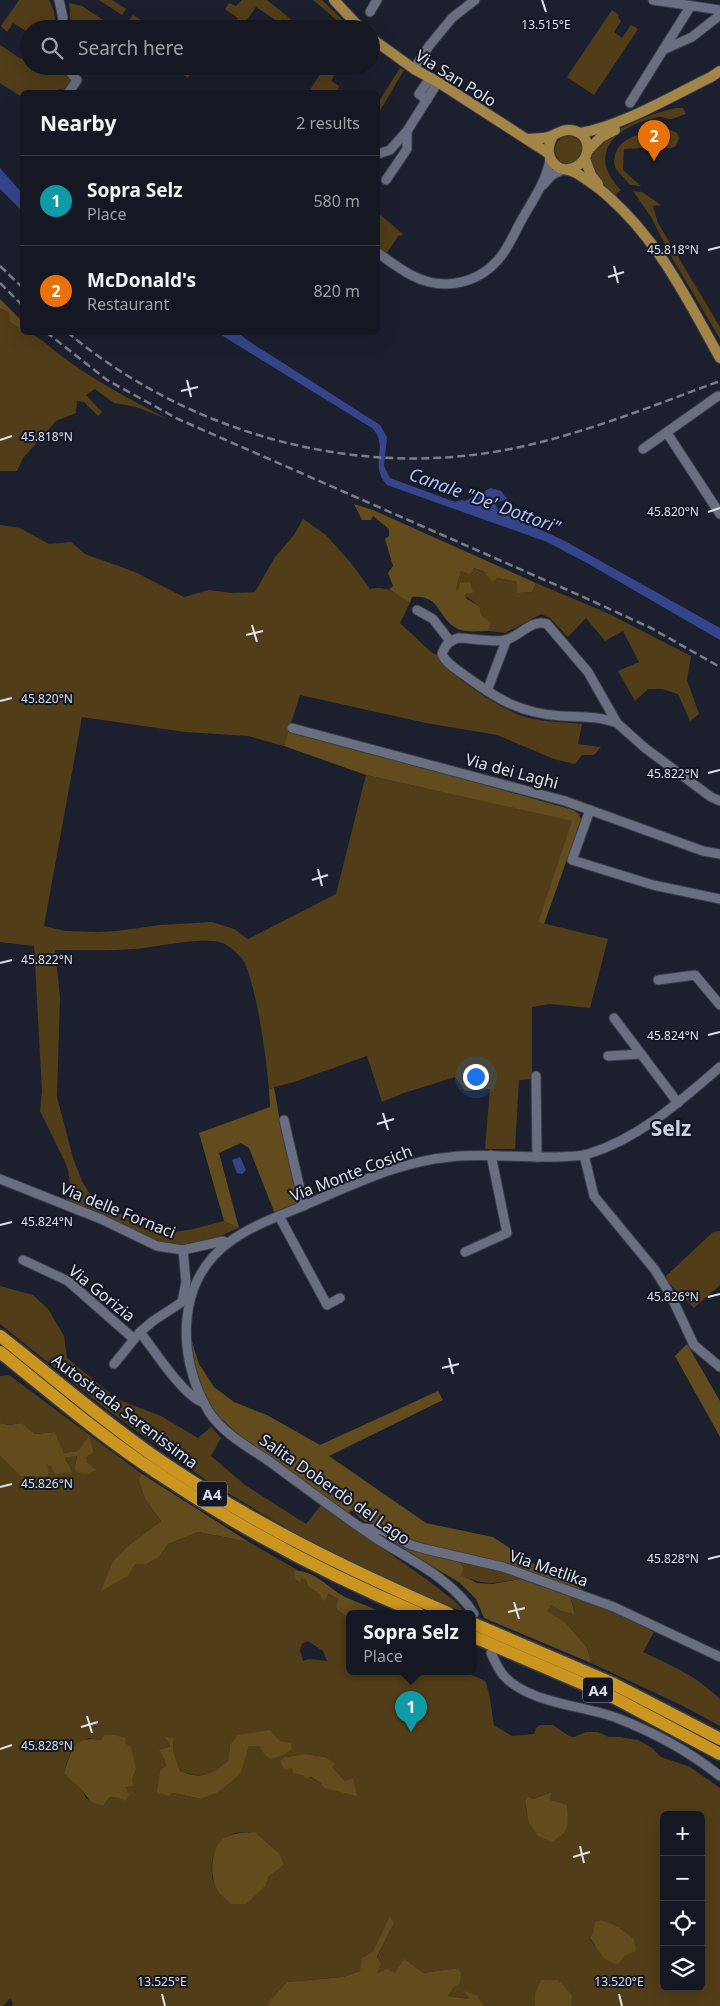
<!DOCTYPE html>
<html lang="en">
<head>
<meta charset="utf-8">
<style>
	body { margin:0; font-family:"Noto Sans",sans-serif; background:#1e212a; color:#f1f3f6 }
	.controls { position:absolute; right:15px; bottom:15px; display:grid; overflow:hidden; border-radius:8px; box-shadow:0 5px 20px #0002 }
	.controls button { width:45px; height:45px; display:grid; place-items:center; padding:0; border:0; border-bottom:1px solid #343740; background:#151822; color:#f1f3f6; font:25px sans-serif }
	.you { position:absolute; left:475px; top:1076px; width:18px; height:18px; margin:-12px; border:4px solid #fff; border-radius:50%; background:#1a73e8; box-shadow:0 0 0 8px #1a73e833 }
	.badge { display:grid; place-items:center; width:32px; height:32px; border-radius:50%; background:#ea580c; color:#fff; font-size:16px; font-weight:700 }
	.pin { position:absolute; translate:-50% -41px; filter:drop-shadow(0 1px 2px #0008) }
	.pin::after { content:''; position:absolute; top:26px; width:18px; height:15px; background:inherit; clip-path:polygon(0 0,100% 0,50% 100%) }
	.popup { position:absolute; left:346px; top:1610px; width:130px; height:65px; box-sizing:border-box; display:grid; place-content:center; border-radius:8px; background:#151822; filter:drop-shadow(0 1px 4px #0005); font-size:16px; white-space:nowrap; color:#9da0a5 }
	.popup b { font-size:19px; color:#f1f3f6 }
	.popup::after { content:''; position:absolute; left:50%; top:100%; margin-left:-10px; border:10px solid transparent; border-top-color:#151822 }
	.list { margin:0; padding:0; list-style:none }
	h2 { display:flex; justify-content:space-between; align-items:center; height:65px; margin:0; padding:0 20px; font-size:21px }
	h2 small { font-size:16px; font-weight:400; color:#9da0a5 }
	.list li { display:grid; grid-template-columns:32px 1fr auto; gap:15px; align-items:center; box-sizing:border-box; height:90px; padding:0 20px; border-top:1px solid #343740 }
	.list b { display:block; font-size:19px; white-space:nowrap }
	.list p { margin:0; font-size:16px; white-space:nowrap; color:#9da0a5 }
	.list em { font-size:16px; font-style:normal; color:#9da0a5 }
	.icon { flex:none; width:28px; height:28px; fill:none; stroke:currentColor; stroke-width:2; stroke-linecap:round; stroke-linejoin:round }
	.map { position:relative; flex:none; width:720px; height:2006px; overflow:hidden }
	.search { position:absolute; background:#151822; box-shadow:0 5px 20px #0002; left:20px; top:20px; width:360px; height:55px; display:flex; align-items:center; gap:12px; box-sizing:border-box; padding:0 18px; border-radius:28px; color:#9da0a5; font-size:19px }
	.panel { position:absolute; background:#151822; box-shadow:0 5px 20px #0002; left:20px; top:90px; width:360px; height:245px; border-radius:8px }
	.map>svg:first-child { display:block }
	.green { fill:#513d17; fill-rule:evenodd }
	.forest { fill:#624b1d }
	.water { fill:#36458b }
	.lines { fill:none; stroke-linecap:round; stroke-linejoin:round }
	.minor-casing { stroke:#3a3d49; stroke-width:11 }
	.major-casing { stroke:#3a3d49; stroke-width:12 }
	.highway-casing { stroke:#3a3d49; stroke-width:15 }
	.minor { stroke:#696f81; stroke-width:9 }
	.major { stroke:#a38647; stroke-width:10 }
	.highway { stroke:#ca9620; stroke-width:12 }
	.rail { stroke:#7a7e8a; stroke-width:2.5; stroke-dasharray:8 4; stroke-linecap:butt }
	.ticks { fill:none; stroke:#dde1eb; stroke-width:2 }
	.labels { text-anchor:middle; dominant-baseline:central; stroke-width:4; stroke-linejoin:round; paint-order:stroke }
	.shield { fill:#131724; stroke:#a0a4af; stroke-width:1 }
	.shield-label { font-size:15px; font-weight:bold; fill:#dde1eb }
	.street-label { font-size:16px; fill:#dde1eb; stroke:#131724 }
	.water-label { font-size:18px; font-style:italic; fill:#acbefa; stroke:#131724 }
	.district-label { font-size:21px; font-weight:bold; fill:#ccd2e6; stroke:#131724 }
	.ticks-label { font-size:12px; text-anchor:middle; fill:#dde1eb; stroke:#131724; stroke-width:4; stroke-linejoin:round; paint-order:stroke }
</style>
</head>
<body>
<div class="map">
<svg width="720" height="2006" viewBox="0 0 720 2006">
	<rect width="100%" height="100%" fill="#1c202e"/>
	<g class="green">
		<path d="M19,0H49L54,11L56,29H29V33L13,23L7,32L1,26Z"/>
		<path d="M99,0H112L126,9L122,15Z"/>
		<path d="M242,0H267L303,29H284L282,28L283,25L256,7L244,24L242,23L239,26L235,23L238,18L225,9L229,3L236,6Z"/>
		<path d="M313,0H322L352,29H347Z"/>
		<path d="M69,3L82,6L117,29H71Z"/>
		<path d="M612,10L619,15L618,17L621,21L614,32L622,38L631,25L638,29L594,95L567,77Z"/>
		<path d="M133,15L151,26L149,28L143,29L129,20Z"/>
		<path d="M0,45L21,59L29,48V66H60L70,79V82L64,90L59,89L57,92H22V97L0,83Z"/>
		<path d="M170,66H185L192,71L188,78Z"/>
		<path d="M308,66H340L331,81L339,86L338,90C331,93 317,95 310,90L320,74Z"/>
		<path d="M400,68L404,70L378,114V103Z"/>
		<path d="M676,108H683L686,114C682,115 676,118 671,119C667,119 664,117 659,117C619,125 584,151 621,190L615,195C607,187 595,178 592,168C581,138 654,112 676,108Z"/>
		<path d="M662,129H668L677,133L679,138L676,146L671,148H662Z"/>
		<path d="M656,131L657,147L624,149L623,170L641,186L630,185C626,179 618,173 615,167C614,163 614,159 615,155C621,136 639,135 656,131Z"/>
		<circle cx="569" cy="150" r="14"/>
		<path d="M633,191L642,192L661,205L653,206L658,223L720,327V339L672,258L651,217Z"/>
		<path d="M378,213L403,234L401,236L399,235L386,254L378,248Z"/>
		<path d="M0,308L9,313L10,322L22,330V332C36,333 45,343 55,351C90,379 129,398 167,419L136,407L114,403L95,389L86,395L102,412L98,416L84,402L77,401L76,413L56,421L23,458L17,471H0Z"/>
		<path d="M303,519L326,535L351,563L370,589C387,585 397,594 410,603L400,623L431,652L438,656C445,673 503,710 522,716C541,722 562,722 582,724L578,744L601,747L594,755H582L575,764L554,759L497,735L426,723L300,695L284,746L248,736L185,732L82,717L44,926L65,931L98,932L117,931L160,925L212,922L234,929L248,939L336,894L366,775L573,821L538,922L608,939L590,1008L550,1004L532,1007V1079L519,1080L515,1149H485L490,1089L465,1091L455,1077L404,1093L382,1102L367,1056L291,1083L274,1087L269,1090C266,1055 258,996 245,963C241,956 230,946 223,943C203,936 157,947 135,949C109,951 82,950 55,950L60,997L57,1097L73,1158L82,1181L94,1201L145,1226L165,1232H175L193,1229L224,1221L239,1228C222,1235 203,1245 184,1245C151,1246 99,1213 66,1200L70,1194V1184L68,1170L65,1162L40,1111L42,1091L34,946L0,942V525L20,528L49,544L71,542L85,554L135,572L184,597L209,590L232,593L255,592L275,557L294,535Z"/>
		<path d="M473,568L497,578L517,582V593L532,592L536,583L607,613L691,656L687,680L699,714L690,721L678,694L662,689H648L635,701L618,671L639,662L623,631L605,641L586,618L568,637L550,618L541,614L505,633L488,631L490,623L481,615L480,607C471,601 465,594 456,589L461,571Z"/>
		<path d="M720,1231V1285L694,1308L664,1278L713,1232Z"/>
		<path d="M0,1286L33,1295L48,1309L64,1336L67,1358L117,1399L161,1416L198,1438L211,1427L221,1438L211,1456L245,1485L306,1524L321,1505L426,1579L456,1602L465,1613L340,1560L206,1480L110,1412L0,1324Z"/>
		<path d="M9,1375L142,1474L138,1478L145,1499L161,1521L128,1546L135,1564H147L159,1557L168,1544L198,1532L249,1542L299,1571L295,1572L306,1580L308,1587L315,1590L321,1596L327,1594L340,1599L337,1610L350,1619V1671H406L419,1675L428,1671H463L485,1681C491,1695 491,1710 494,1725L512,1736L534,1734L536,1728L540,1725H553L569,1736L574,1737L586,1732H598L609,1737H620L638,1740L652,1748L661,1757L690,1767L720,1788V2006H571V1995L535,1994V2006H484L477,1995L465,1992L471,1999L448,1996L454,1987L458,1968L423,1973L375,1975L377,1958L394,1923L360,1971L343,1977L287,1982L270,2000L267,2006H12L13,2003L10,1999L3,2006H0V1456L22,1476L47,1477V1464L52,1467L68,1463L65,1458L77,1456L75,1466L87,1463L85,1456L94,1452L89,1437L78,1451L64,1453L55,1432L35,1434L22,1423L9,1425L0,1423V1376ZM308,1641L323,1651L327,1661L309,1659L303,1661L300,1650L302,1644ZM89,1738L101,1740L136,1770L132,1779L120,1798L110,1797L104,1805L86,1798L82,1789L64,1773C70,1755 69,1746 89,1738ZM164,1738H174L173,1750L180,1771C202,1779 210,1776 228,1761L230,1745L291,1743L249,1746L240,1772L230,1783L217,1793L201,1799L173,1793L158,1792L160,1770L166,1766L164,1758L170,1747L169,1742ZM305,1754L326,1757L336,1764L332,1767L345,1781L321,1783L293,1768L286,1757ZM552,1792L550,1800L555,1802L527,1813L525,1801L528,1798L533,1799ZM664,1815H701V1987H664ZM255,1832L280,1854L284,1865L232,1904C227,1900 220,1895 217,1890C206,1871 212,1840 235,1833C241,1832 249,1832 255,1832ZM602,1920L610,1924L595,1946L590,1939Z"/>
		<path d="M460,1561L485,1566L525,1578C497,1582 488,1588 461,1575L464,1569Z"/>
		<path d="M570,1596L618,1614L654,1632L643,1652C674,1667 695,1675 720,1699V1726L681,1705L591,1663L587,1647L565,1622L546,1611L551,1605L561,1611L575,1613Z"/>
	</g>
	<g class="forest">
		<path d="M0,299L22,321V330L10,322L9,313L0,308Z"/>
		<path d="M354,504L373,510L536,583L532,592L517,593V582L497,578L492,582L484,572L474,568L470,574L461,571L456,589L459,590L460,583L470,582L473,593L465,594L467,599L480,607L481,615L491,623L488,631C478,631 464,633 456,628C436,616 441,595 412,597L410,603L389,589L393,586L388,573L393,566L385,539L389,536V529L373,516L371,520H362Z"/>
		<path d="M289,729L573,810L579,814L581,820L544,924L538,922L572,821L366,775L284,746Z"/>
		<path d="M274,1087L279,1116L299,1203L275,1214L249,1148L241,1143L219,1153L239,1228L224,1221L199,1133L270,1107L269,1090Z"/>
		<path d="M189,1333L199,1364L214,1387L234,1402L267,1415L320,1445L438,1391L443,1400L329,1456L426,1523L493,1537L534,1564L582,1589L584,1593L415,1543L387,1528L364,1521L351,1510L349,1513L239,1435L215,1413L198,1379Z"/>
		<path d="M687,1344L720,1401V1437L675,1356Z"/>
		<path d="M0,1423L9,1425L22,1423L35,1434L55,1432L64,1453L78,1451L89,1436L94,1452L86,1457L87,1463L97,1470L85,1474L76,1472L75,1466L77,1456L65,1458L72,1472L55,1474L52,1467L47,1465L49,1472L47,1477L21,1476L0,1456Z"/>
		<path d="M142,1474L249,1542L198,1532L168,1544L159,1557L147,1564H135L128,1576L101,1591L113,1561L128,1546L161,1521L145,1499L138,1478Z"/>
		<path d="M387,1535L460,1561L464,1569L461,1575L477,1583L493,1584L525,1578L570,1596L575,1614L561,1611L551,1605L547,1611L565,1622L587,1647L591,1663L484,1618L476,1599L460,1583L383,1536Z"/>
		<path d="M294,1571C311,1569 327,1586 340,1594C351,1601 365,1604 376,1610L374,1613H350V1619L337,1610L336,1605L339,1599L328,1594L326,1599L323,1601C320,1593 315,1590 308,1587L306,1580L301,1578V1582L296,1580Z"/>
		<path d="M270,1730L280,1741L291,1743L292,1749C278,1758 267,1765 260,1746H249L241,1772L230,1783L217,1793L201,1799L173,1793L168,1796L157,1792L160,1770L166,1766L164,1758L159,1750L170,1747L169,1742L163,1737L174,1738L173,1750L180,1771C202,1780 210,1775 228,1761L230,1745L238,1735Z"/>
		<path d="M104,1735H114L126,1738L125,1743L131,1747L136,1770L132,1779L133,1786L126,1787L129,1795L125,1801L120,1798L110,1797L104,1805C92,1806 88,1798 82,1790C77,1784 69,1779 64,1773C72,1751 72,1735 101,1740Z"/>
		<path d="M305,1754L326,1757L336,1764L332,1767L345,1781L353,1778L357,1796L324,1788L321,1783L311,1777L305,1779L303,1775L293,1773L292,1768L284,1769L280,1761L285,1757Z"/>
		<path d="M552,1792L550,1800L567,1805C568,1824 571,1832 551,1842L537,1835L529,1823L525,1801L528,1797L533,1799Z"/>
		<path d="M255,1832L280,1854L284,1865L268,1877L266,1885L246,1904H231C227,1900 220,1895 217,1890C210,1877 210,1852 221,1841C229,1832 244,1833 255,1832Z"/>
		<path d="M390,1916L394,1923L377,1957L381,1964L376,1974L387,1969L395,1973L404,1959L423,1973L458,1968L461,1973L460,1983L454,1987L448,1996L470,1999L464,1991L477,1995L484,2006H267L270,2000L287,1982L343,1977L360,1971L362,1958L373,1952Z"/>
		<path d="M602,1920L618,1927L634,1939L636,1951L624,1956L619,1964C603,1963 599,1950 590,1938L593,1933L595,1922Z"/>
		<path d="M541,1980H558L572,1995L571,2006H535V1994Z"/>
	</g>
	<g class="water">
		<path d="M0,168L22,193V211L0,189Z"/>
		<path d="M218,333H239L247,340L380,425L387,437L384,466L390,478L455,502L462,500L465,501L491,488L501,491L507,499L499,502L496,498L493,500L498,509L502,507L504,512L508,510L510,514L515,513L519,520L563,540L720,628V640L587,563L547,542L387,485C368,464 390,446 372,428Z"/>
		<path d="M240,1157L246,1170L242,1174L237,1173L232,1160Z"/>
	</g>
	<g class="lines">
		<g class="minor-casing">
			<g id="minor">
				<path d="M59,0L63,18L61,29"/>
				<path d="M653,0L720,10"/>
				<path d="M370,12L377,0"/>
				<path d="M663,50L692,37L720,15"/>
				<path d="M65,66L77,80L69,92"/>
				<path d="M414,69L429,46L452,18L475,0"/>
				<path d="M427,100L419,94L430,78"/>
				<path d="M630,103L690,7"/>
				<path d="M378,154L390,150L407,131"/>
				<path d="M386,180L407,149V131L438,82"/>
				<path d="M543,185L552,175L564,169"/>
				<path d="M378,253C389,261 401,270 413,276C445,292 481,283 502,255C510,244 515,232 521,221C531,203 548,179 550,158"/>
				<path d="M667,433L720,514"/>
				<path d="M643,449L718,396"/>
				<path d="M417,610L433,619L450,641"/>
				<path d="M487,691L506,641"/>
				<path d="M617,723C599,716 580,717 561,716C520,713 499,700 467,677C458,670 446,664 442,654C445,645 449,641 458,638C470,638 494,643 505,640C518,638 532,618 547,624L588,672L617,723L645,748L711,797L720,801"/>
				<path d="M292,728L565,801L703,851L720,854"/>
				<path d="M590,810L572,860L653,885L720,899"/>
				<path d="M658,980L695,975L720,1005"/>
				<path d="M614,1018L678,1103"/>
				<path d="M608,1056L641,1054"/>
				<path d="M536,1076L537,1157"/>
				<path d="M284,1120L304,1206"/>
				<path d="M584,1155L594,1196L655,1270L671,1296L694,1345L720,1367"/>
				<path d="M0,1179L101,1219L157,1246L183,1250L223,1241L228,1243"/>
				<path d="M279,1216L327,1305L340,1298"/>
				<path d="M465,1252L507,1233L491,1155"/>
				<path d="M23,1260L68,1281L134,1339"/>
				<path d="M140,1332C154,1350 184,1397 204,1403"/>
				<path d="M114,1364L140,1332L153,1321L182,1302L186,1282L183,1250"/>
				<path d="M362,1528L382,1530L411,1545L425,1549L503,1567L614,1607L720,1657"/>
				<path d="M474,1614C452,1578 408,1559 374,1537C337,1512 302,1485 266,1459C246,1446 222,1432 209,1412C177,1359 175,1283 228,1243C254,1223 289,1213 319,1199C361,1181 404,1161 450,1157C485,1153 520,1158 556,1157C566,1156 578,1157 588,1154C639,1139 680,1101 720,1067"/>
				<path d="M491,1653C495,1661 498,1669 504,1676C530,1704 583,1705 617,1718C653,1732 690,1752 720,1776"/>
			</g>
		</g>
		<g class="major-casing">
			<g id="major">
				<path d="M334,0L361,29"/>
				<path d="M371,38L414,69L438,82L548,153"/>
				<path d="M580,133C622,126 672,96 711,77L720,71"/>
				<path d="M553,136C546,147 547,161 560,168C566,170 572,170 578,174C589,181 602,190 611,199C660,243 688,301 720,358"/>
				<path d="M528,139C535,138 541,139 548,137C556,135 561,129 570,130C594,132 593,164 569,169"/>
				<path d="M588,150L601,137L615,130"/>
				<path d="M585,159L591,175L598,184"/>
			</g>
		</g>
		<g class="highway-casing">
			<g id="highway">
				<path d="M0,1336C54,1378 105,1423 161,1461C252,1523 347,1569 448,1613"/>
				<path d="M0,1352C51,1393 101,1436 156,1472C239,1528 326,1574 418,1613"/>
				<path d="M472,1623L614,1684L720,1739"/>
				<path d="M472,1636L609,1695L720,1754"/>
			</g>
		</g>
		<use href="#minor" class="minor"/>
		<use href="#major" class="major"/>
		<use href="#highway" class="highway"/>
		<g class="rail">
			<path d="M0,266L22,287"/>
			<path d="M0,283L22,305"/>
			<path d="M46,332L107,380L178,419L579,595L651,628L720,667"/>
			<path d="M67,332C187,432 351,479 505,450C579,436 649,407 720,381"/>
		</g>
	</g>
	<path class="ticks" d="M542,0L546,12M708,250L720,247M614,266L618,283M608,277L624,272M187,380L191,397M181,391L198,387M0,440L12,436M708,512L720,508M252,625L257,642M246,635L263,631M0,701L12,698M708,773L720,770M318,869L322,886M312,880L328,875M0,963L12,960M708,1035L720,1032M383,1113L388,1130M377,1124L394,1119M0,1225L12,1222M708,1297L720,1294M449,1358L453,1374M442,1368L459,1364M0,1487L12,1484M708,1559L720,1556M514,1602L519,1619M508,1612L525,1608M87,1716L92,1733M81,1727L98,1722M0,1749L12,1745M580,1846L584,1863M573,1857L590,1852M162,1994L165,2006M619,1994L622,2006"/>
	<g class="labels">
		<g class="shield">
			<rect x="197" y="1481.5" width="30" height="25" rx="4"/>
			<rect x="583" y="1677.5" width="30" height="25" rx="4"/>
		</g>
		<g class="shield-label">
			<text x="212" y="1494">A4</text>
			<text x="598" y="1690">A4</text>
		</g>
		<g class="street-label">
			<text transform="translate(456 78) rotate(32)">Via San Polo</text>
			<text transform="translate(512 771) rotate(15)">Via dei Laghi</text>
			<text transform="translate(351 1173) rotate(-21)">Via Monte Cosich</text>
			<text transform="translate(118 1210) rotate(22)">Via delle Fornaci</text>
			<text transform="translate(102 1293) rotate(39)">Via Gorizia</text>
			<text transform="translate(125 1411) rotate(37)">Autostrada Serenissima</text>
			<text transform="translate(335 1489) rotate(35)">Salita Doberdò del Lago</text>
			<text transform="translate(549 1568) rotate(19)">Via Metlika</text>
		</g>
		<g class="water-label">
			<text transform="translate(485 500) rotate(20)">Canale "De' Dottori"</text>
		</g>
		<g class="district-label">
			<text x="671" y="1128">Selz</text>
		</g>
	</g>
	<g class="ticks-label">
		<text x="546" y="29">13.515°E</text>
		<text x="673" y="254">45.818°N</text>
		<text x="47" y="441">45.818°N</text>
		<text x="673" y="516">45.820°N</text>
		<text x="47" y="703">45.820°N</text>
		<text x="673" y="778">45.822°N</text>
		<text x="47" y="964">45.822°N</text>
		<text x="673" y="1040">45.824°N</text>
		<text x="47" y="1226">45.824°N</text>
		<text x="673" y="1301">45.826°N</text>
		<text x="47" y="1488">45.826°N</text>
		<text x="673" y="1563">45.828°N</text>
		<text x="47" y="1750">45.828°N</text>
		<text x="162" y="1986">13.525°E</text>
		<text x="619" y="1986">13.520°E</text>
	</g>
</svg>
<div class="controls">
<button>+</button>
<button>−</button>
<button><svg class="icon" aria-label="locate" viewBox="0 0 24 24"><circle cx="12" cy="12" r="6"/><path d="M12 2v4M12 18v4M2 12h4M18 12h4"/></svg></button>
<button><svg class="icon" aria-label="layers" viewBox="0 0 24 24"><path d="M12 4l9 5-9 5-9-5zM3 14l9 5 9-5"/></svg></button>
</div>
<div class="you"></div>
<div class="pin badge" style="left:411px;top:1732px;background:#0f9aa8">1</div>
<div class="popup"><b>Sopra Selz</b>Place</div>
<div class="pin badge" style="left:654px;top:161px;background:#e8710a">2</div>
<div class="search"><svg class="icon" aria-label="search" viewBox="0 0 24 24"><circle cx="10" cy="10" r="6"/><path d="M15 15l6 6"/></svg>Search here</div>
<section class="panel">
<h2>Nearby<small>2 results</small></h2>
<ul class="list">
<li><span class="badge" style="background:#0f9aa8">1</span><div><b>Sopra Selz</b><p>Place</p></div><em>580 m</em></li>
<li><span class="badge" style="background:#e8710a">2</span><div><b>McDonald's</b><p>Restaurant</p></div><em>820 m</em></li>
</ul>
</section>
</div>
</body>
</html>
